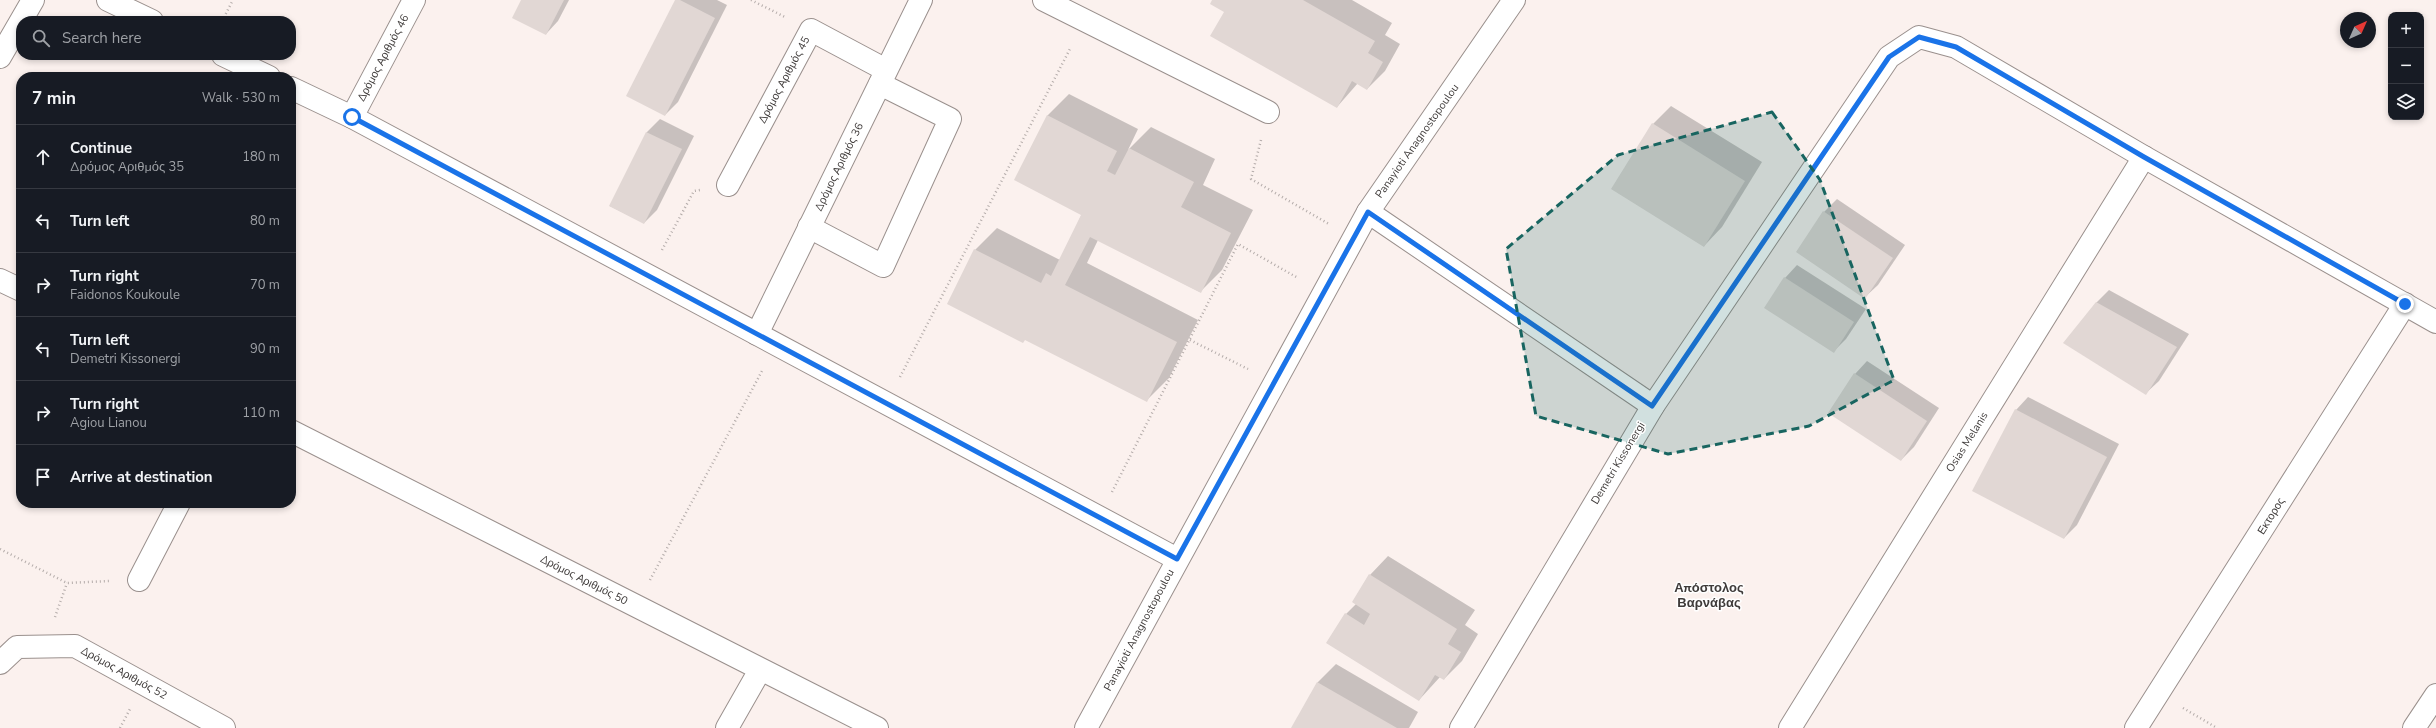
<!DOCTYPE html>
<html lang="en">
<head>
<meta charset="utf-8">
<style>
	body { margin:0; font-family:"Nunito Sans",sans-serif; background:#20242c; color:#f1f3f6 }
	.controls { position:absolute; right:12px; top:12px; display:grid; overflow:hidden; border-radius:8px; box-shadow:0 2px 6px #0003 }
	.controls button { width:36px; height:36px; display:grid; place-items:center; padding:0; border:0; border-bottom:1px solid #363941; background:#171b24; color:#f1f3f6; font:20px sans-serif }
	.compass { position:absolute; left:2340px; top:12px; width:36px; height:36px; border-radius:50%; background:#171b24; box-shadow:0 2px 6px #0003; rotate:45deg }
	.stop { position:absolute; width:12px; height:12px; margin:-9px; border:3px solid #1a73e8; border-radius:50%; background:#fff }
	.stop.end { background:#1a73e8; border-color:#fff; box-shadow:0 1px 4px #0008 }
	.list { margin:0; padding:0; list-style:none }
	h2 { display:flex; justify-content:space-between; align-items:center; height:52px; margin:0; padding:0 16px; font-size:17px }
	h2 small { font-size:13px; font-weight:400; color:#9ea1a6 }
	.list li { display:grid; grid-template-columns:26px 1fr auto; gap:12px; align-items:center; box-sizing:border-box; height:64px; padding:0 16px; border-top:1px solid #363941 }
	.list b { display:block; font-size:15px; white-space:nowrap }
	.list p { margin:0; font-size:13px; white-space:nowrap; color:#9ea1a6 }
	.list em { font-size:13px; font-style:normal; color:#9ea1a6 }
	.icon { flex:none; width:22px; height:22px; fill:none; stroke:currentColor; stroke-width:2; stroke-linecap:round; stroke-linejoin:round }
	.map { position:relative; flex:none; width:2436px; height:728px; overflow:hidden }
	.search { position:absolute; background:#171b24; box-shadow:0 2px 6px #0003; left:16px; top:16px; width:280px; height:44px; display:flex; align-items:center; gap:10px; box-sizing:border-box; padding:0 14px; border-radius:16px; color:#9ea1a6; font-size:15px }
	.panel { position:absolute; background:#171b24; box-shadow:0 2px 6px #0003; left:16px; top:72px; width:280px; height:436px; border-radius:16px }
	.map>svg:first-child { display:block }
	.shadow { fill:#0003 }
	.building { fill:#e1d7d4 }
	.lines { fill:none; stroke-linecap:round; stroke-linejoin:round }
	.minor-casing { stroke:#9a908d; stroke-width:24 }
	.path { stroke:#b4acaa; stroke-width:2.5; stroke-dasharray:1 3; stroke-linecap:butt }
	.minor { stroke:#fff; stroke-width:22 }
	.route { stroke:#1a73e8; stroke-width:5 }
	.marked { fill:#186560; fill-opacity:0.2; stroke:#186560; stroke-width:3; stroke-dasharray:8 5; stroke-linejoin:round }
	.labels { text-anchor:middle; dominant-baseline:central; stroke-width:3; stroke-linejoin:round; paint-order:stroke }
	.street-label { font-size:11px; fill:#3f3b3a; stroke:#fff }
	.quarter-label { font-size:13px; font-weight:bold; fill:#3f3b3a; stroke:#fff }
</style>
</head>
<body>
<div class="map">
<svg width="2436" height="728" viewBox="0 0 2436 728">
	<rect width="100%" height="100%" fill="#fbf1ee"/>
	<g class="shadow">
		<path d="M522,0H569L558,21L546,34Z"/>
		<path d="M676,0H717L727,5L678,102L665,115Z"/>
		<path d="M1213,0H1352L1392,23L1385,35L1400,44L1385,71L1367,89L1358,83L1337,107Z"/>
		<path d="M1069,94L1138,129L1128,150L1151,127L1215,159L1203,185L1253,210L1222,270L1200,292L1098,240L1087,263L1198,320L1169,378L1147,400L975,250L997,228L1060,260L1082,214L1047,116Z"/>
		<path d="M1671,106L1762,162L1722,227L1704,246L1653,124Z"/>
		<path d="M660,119L694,136L657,210L644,223L610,206L647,132Z"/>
		<path d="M1837,199L1905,245L1878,285L1865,297L1824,212Z"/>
		<path d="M1797,265L1866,309L1846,339L1834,351L1785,278Z"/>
		<path d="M2109,290L2189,334L2159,381L2146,393L2096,303Z"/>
		<path d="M1867,361L1939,408L1914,447L1901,460L1855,374Z"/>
		<path d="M2028,397L2119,444L2077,525L2064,538L2016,410Z"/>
		<path d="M1388,556L1475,610L1465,625L1478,634L1462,661L1444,679L1440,677L1419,700L1346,614L1356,604L1353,602L1370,575Z"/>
		<path d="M1336,664L1418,712L1409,728H1292L1318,682Z"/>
	</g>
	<g class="building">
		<path d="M521,0H564L546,35L512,18Z"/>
		<path d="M675,0H680L715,18L665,116L626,96Z"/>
		<path d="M1212,0H1303L1375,41L1368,53L1383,62L1367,90L1352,81L1337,108L1210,36L1224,12L1210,4Z"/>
		<path d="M1047,115L1117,151L1107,171L1115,175L1129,148L1194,182L1181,207L1231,233L1201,293L1090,237L1065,285L1177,342L1147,402L1025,340L1023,343L947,304L974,249L1041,283L1046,273L1051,276L1081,215L1014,180Z"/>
		<path d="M1652,123L1745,181L1704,247L1611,189Z"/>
		<path d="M646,132L682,149L644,224L609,206Z"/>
		<path d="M1823,211L1893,258L1865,299L1796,252Z"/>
		<path d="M1784,277L1854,322L1834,353L1764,308Z"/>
		<path d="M2096,302L2177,347L2146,395L2063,343Z"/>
		<path d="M1854,373L1927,421L1901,461L1828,413Z"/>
		<path d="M2015,409L2107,457L2064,539L1972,491Z"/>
		<path d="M1369,574L1457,629L1448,644L1461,652L1444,680L1435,675L1419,701L1326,643L1345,613L1364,625L1370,614L1352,602Z"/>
		<path d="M1317,682L1397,728H1291Z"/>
	</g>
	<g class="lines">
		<g class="minor-casing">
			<g id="minor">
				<path d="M108,0L152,21"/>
				<path d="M1044,0L1268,112"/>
				<path d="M223,55L269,77"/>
				<path d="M0,57L33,0"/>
				<path d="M291,88L352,117L1177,559"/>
				<path d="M352,117L414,0"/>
				<path d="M728,185L811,30L886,70"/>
				<path d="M1368,212L1653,406"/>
				<path d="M809,227L883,266L950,119L880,84"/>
				<path d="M0,280L21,290"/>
				<path d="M757,334L921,0"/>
				<path d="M291,431L877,728"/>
				<path d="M139,580L179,503"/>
				<path d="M0,663L17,647L75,646L224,728"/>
				<path d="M727,728L760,670"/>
				<path d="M1086,728L1368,212L1514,0"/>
				<path d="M1461,728L1653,406L1889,57L1919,37L1956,47L2144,157L2436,322"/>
				<path d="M1790,728L2144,157"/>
				<path d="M2136,728L2405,304"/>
				<path d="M2414,728L2436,695"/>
			</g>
		</g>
		<g class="path">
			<path d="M751,0L785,17"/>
			<path d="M222,21L233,0"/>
			<path d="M1261,140L1251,179L1329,224"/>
			<path d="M662,250L694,191L700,190"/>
			<path d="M1190,340L1248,369"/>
			<path d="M900,377L1071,47"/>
			<path d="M1112,492L1238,244L1298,278"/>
			<path d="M0,549L67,583L109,581"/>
			<path d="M650,580L762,371"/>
			<path d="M55,617L67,583"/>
			<path d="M2183,708L2217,728"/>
			<path d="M120,728L130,709"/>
		</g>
		<use href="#minor" class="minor"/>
	</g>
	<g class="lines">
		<path class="route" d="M352,117L1177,559L1368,212L1652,406L1889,57L1919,37L1956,47L2144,157L2405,304"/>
	</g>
	<path class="marked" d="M1772,112L1820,180L1894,380L1809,426L1668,454L1536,416L1506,249L1618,155Z"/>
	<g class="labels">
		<g class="street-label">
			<text transform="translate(383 58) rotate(-62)">Δρόμος Αριθμός 46</text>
			<text transform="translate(784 80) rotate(-62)">Δρόμος Αριθμός 45</text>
			<text transform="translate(1417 141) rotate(-55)">Panayioti Anagnostopoulou</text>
			<text transform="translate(839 167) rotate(-64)">Δρόμος Αριθμός 36</text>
			<text transform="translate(1967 442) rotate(-58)">Osias Melanis</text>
			<text transform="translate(1618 463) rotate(-59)">Demetri Kissonergi</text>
			<text transform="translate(2271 516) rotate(-58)">Εκτορος</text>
			<text transform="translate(584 580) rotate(27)">Δρόμος Αριθμός 50</text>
			<text transform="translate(1139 630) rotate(-62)">Panayioti Anagnostopoulou</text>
			<text transform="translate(124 673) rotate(29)">Δρόμος Αριθμός 52</text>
		</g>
		<g class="quarter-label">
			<text x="1709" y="588">Απόστολος<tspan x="1709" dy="15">Βαρνάβας</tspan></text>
		</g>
	</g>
</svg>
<div class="controls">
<button>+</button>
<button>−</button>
<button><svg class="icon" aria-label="layers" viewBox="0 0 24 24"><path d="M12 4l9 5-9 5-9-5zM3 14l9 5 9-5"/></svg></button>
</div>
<svg class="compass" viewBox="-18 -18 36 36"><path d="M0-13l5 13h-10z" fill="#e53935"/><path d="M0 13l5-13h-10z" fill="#9ea1a6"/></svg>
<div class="stop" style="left:352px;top:117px"></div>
<div class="stop end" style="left:2405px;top:304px"></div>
<div class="search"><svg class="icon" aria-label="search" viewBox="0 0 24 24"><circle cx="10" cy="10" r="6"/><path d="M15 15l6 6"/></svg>Search here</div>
<section class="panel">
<h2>7 min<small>Walk · 530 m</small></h2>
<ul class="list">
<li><svg class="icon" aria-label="ahead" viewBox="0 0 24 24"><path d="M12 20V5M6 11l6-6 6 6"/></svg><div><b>Continue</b><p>Δρόμος Αριθμός 35</p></div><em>180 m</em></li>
<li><svg class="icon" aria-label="left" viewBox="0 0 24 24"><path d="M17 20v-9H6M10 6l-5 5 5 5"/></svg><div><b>Turn left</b></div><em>80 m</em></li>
<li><svg class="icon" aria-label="right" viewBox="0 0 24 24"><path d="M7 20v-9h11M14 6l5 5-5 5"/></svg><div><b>Turn right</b><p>Faidonos Koukoule</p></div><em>70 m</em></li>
<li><svg class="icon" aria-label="left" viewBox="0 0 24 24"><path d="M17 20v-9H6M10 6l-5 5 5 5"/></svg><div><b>Turn left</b><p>Demetri Kissonergi</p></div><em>90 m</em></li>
<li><svg class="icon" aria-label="right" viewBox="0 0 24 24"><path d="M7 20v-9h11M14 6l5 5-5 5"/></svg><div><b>Turn right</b><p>Agiou Lianou</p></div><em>110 m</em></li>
<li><svg class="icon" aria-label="arrive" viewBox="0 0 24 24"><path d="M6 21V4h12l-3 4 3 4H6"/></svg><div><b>Arrive at destination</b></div></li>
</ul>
</section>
</div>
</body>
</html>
